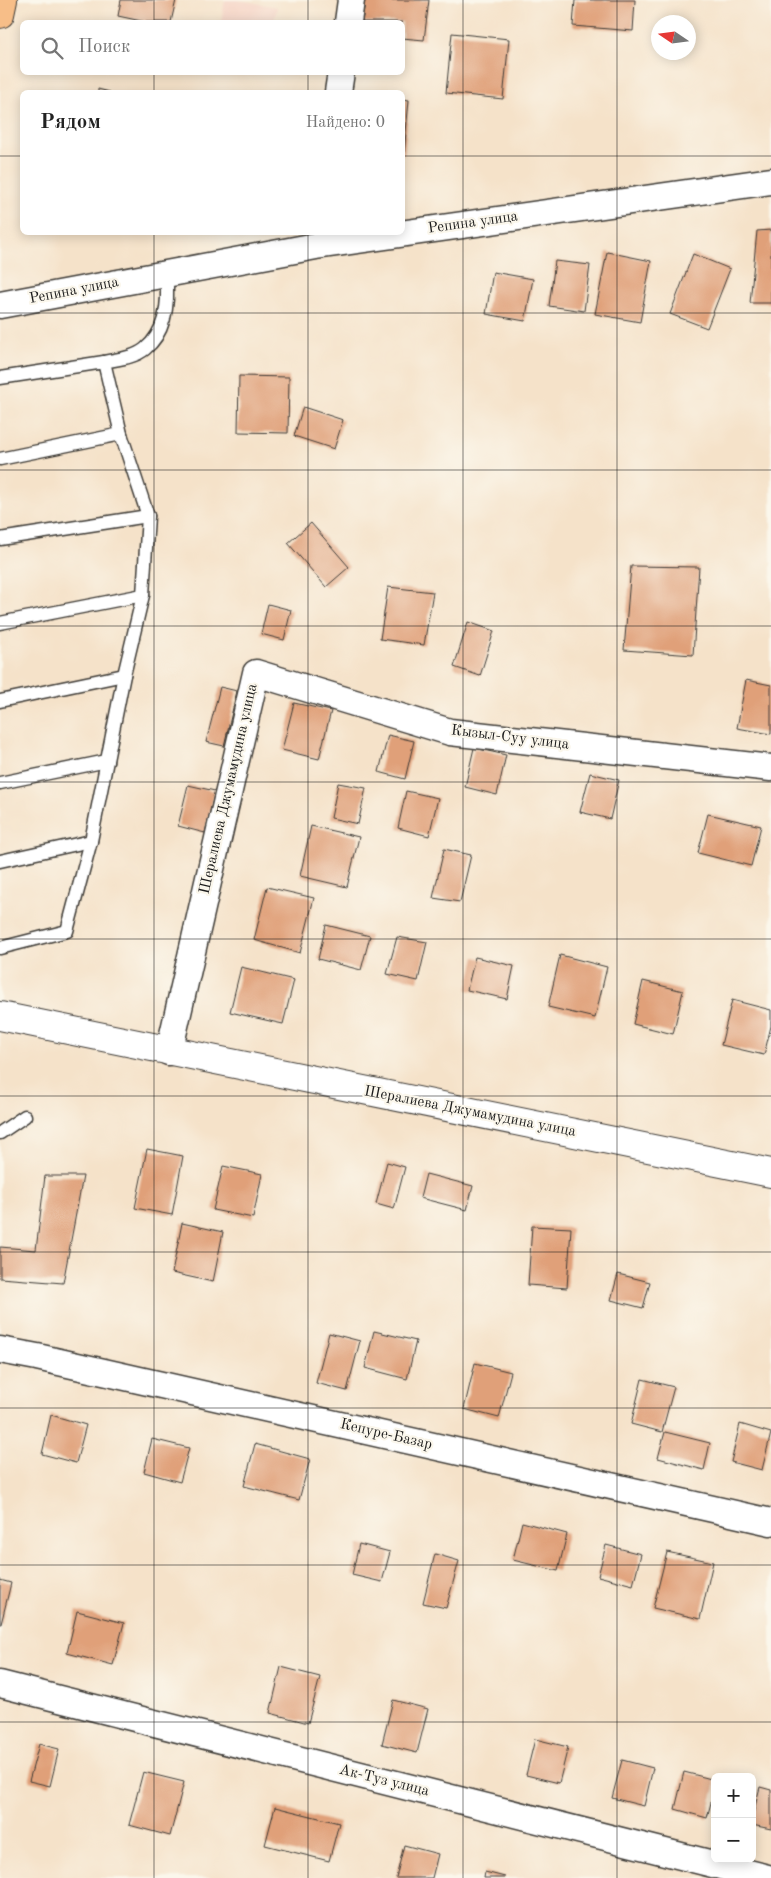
<!DOCTYPE html>
<html lang="ru">
<head>
<meta charset="utf-8">
<style>
	body { margin:0; font-family:"Old Standard TT",serif; background:#f6f6f6; color:#222 }
	.controls { position:absolute; right:15px; bottom:15px; display:grid; overflow:hidden; border-radius:8px; box-shadow:0 2px 12px #0003 }
	.controls button { width:45px; height:45px; display:grid; place-items:center; padding:0; border:0; border-bottom:1px solid #e0e0e0; background:#fff; color:#222; font:25px sans-serif }
	.compass { position:absolute; left:651px; top:15px; width:45px; height:45px; border-radius:50%; background:#fff; box-shadow:0 2px 12px #0003; rotate:283deg }
	.list { margin:0; padding:0; list-style:none }
	h2 { display:flex; justify-content:space-between; align-items:center; height:65px; margin:0; padding:0 20px; font-size:21px }
	h2 small { font-size:16px; font-weight:400; color:#767676 }
	.icon { flex:none; width:28px; height:28px; fill:none; stroke:currentColor; stroke-width:2; stroke-linecap:round; stroke-linejoin:round }
	.map { position:relative; flex:none; width:771px; height:1878px; overflow:hidden }
	.search { position:absolute; background:#fff; box-shadow:0 2px 12px #0003; left:20px; top:20px; width:385px; height:55px; display:flex; align-items:center; gap:12px; box-sizing:border-box; padding:0 18px; border-radius:8px; color:#767676; font-size:19px }
	.panel { position:absolute; background:#fff; box-shadow:0 2px 12px #0003; left:20px; top:90px; width:385px; height:145px; border-radius:8px }
	.map>svg:first-child { display:block }
	.built { fill:#f5d2c3 }
	.building { fill:#e0a079 }
	.lines { fill:none; stroke-linecap:round; stroke-linejoin:round }
	.service-casing { stroke:#3d3a36; stroke-width:15 }
	.minor-casing { stroke:#3d3a36; stroke-width:29 }
	.tertiary-casing { stroke:#3d3a36; stroke-width:30 }
	.primary-casing { stroke:#3d3a36; stroke-width:30 }
	.service { stroke:#fff; stroke-width:12 }
	.minor { stroke:#fff; stroke-width:26 }
	.tertiary { stroke:#fff; stroke-width:28 }
	.primary { stroke:#f7be88; stroke-width:28 }
	.grid { fill:none; stroke:#1c1c1c; stroke-width:1; stroke-opacity:0.55 }
	.labels { text-anchor:middle; dominant-baseline:central; stroke-width:4.5; stroke-linejoin:round; paint-order:stroke }
	.street-label { font-size:15px; fill:#1c1c1c; stroke:#fbf7ec }
</style>
</head>
<body>
<div class="map">
<svg width="771" height="1878" viewBox="0 0 771 1878">
	<rect width="100%" height="100%" fill="#fbf7ec"/>
	<filter id="ink" filterUnits="userSpaceOnUse"><feTurbulence type="fractalNoise" baseFrequency=".02" numOctaves="2"/><feDisplacementMap in="SourceGraphic" scale="10" xChannelSelector="R" yChannelSelector="G"/><feConvolveMatrix kernelMatrix="1 2 1 2 8 2 1 2 1" color-interpolation-filters="sRGB"/></filter>
	<filter id="wash" filterUnits="userSpaceOnUse"><feTurbulence type="fractalNoise" baseFrequency=".0096" numOctaves="4" result="noise"/><feDisplacementMap in="SourceGraphic" scale="20" xChannelSelector="R" yChannelSelector="G"/><feGaussianBlur stdDeviation="1.12" result="paint"/><feColorMatrix in="noise" values="0 0 0 0 0 0 0 0 0 0 0 0 0 0 0 0 0 1.4 0 .05"/><feComposite in="paint" operator="in"/></filter>
	<g filter="url(#wash)">
		<rect width="100%" height="100%" fill="#f5e2c9"/>
		<path class="built" d="M225,0H239L277,7L274,22H221Z"/>
		<g id="blocks">
			<g class="building">
				<path d="M121,0H176L171,22H146L118,16Z"/>
				<path d="M365,0H429L424,40L402,38V22H362Z"/>
				<path d="M575,0H635L633,31L573,26Z"/>
				<path d="M452,33L509,39L503,99L446,93Z"/>
				<path d="M98,89L110,92H98Z"/>
				<path d="M402,99L409,100L404,154H402Z"/>
				<path d="M771,230V303H750L757,231Z"/>
				<path d="M607,252L651,261L640,322L595,314Z"/>
				<path d="M693,254L730,269L707,328L670,314Z"/>
				<path d="M555,261L590,265L584,311L549,306Z"/>
				<path d="M493,272L533,279L525,321L486,314Z"/>
				<path d="M239,376L289,377L288,433L238,432Z"/>
				<path d="M303,407L343,420L334,449L294,436Z"/>
				<path d="M311,523L349,567L326,587L288,543Z"/>
				<path d="M631,566L699,567L693,655L624,650Z"/>
				<path d="M388,587L433,592L424,645L380,639Z"/>
				<path d="M268,604L291,610L284,640L261,634Z"/>
				<path d="M468,622L494,631L480,676L454,667Z"/>
				<path d="M746,680L771,685V734L737,728Z"/>
				<path d="M220,687L237,691L224,746L206,742Z"/>
				<path d="M294,703L331,711L319,759L282,750Z"/>
				<path d="M388,735L414,741L405,779L379,772Z"/>
				<path d="M474,748L506,755L497,795L465,787Z"/>
				<path d="M590,773L619,780L610,819L580,812Z"/>
				<path d="M338,783L366,788L358,824L331,818Z"/>
				<path d="M188,785L215,791L205,833L178,826Z"/>
				<path d="M406,791L438,798L429,836L398,828Z"/>
				<path d="M708,814L761,826L751,866L698,853Z"/>
				<path d="M311,826L359,837L347,887L300,876Z"/>
				<path d="M444,849L471,855L460,902L433,898Z"/>
				<path d="M267,887L314,898L300,953L254,940Z"/>
				<path d="M326,925L370,936L361,970L318,959Z"/>
				<path d="M397,937L427,942L418,981L387,974Z"/>
				<path d="M560,955L607,967L595,1018L548,1007Z"/>
				<path d="M475,957L514,966L507,999L467,990Z"/>
				<path d="M241,967L294,980L283,1024L230,1012Z"/>
				<path d="M643,981L683,991L673,1034L633,1024Z"/>
				<path d="M732,1000L771,1010V1026L764,1055L721,1045Z"/>
				<path d="M147,1149L183,1156L172,1215L135,1208Z"/>
				<path d="M387,1162L405,1167L394,1209L376,1204Z"/>
				<path d="M223,1166L262,1174L253,1218L213,1210Z"/>
				<path d="M426,1174L473,1186L467,1210L420,1198Z"/>
				<path d="M45,1176H83L63,1283L0,1278V1247L36,1250Z"/>
				<path d="M182,1223L223,1232L213,1282L172,1273Z"/>
				<path d="M532,1226L571,1228L567,1288L528,1285Z"/>
				<path d="M618,1274L650,1282L643,1308L611,1300Z"/>
				<path d="M374,1331L416,1341L407,1379L365,1368Z"/>
				<path d="M329,1333L360,1341L347,1391L316,1383Z"/>
				<path d="M475,1363L511,1372L499,1418L464,1409Z"/>
				<path d="M642,1379L674,1387L662,1432L631,1424Z"/>
				<path d="M51,1415L86,1425L76,1463L42,1454Z"/>
				<path d="M740,1424L771,1433L762,1470L731,1462Z"/>
				<path d="M665,1432L710,1443L704,1470L658,1458Z"/>
				<path d="M152,1439L189,1448L180,1482L144,1472Z"/>
				<path d="M255,1444L310,1459L299,1500L244,1486Z"/>
				<path d="M522,1522L567,1534L558,1571L513,1560Z"/>
				<path d="M359,1544L390,1552L382,1582L352,1575Z"/>
				<path d="M606,1545L641,1554L633,1585L598,1576Z"/>
				<path d="M667,1552L713,1562L700,1619L653,1608Z"/>
				<path d="M435,1554L459,1561L446,1608L423,1603Z"/>
				<path d="M0,1580L11,1583L1,1624H0Z"/>
				<path d="M77,1611L124,1623L113,1665L67,1653Z"/>
				<path d="M281,1667L320,1677L308,1723L270,1713Z"/>
				<path d="M393,1700L428,1709L417,1753L382,1744Z"/>
				<path d="M535,1739L568,1747L559,1783L526,1775Z"/>
				<path d="M39,1744L59,1749L50,1786L29,1781Z"/>
				<path d="M622,1760L653,1768L644,1806L612,1798Z"/>
				<path d="M143,1772L184,1782L170,1836L129,1825Z"/>
				<path d="M684,1772L715,1780V1787L707,1818L675,1809Z"/>
				<path d="M760,1787L771,1790V1829L752,1825V1818Z"/>
				<path d="M275,1807L339,1823L329,1861L265,1845Z"/>
				<path d="M404,1845L438,1854L432,1878H396Z"/>
				<path d="M485,1872L505,1877V1878H484Z"/>
			</g>
		</g>
	</g>
	<g filter="url(#ink)">
		<use href="#blocks" fill-opacity="0" stroke="#3d3a36" stroke-width="1"/>
		<g class="lines">
			<g class="service-casing">
				<g id="service">
					<path d="M104,362C117,359 134,358 145,349C167,331 169,300 166,274"/>
					<path d="M0,378L104,362L121,434L148,516L143,595L124,675L91,841L67,931L0,948"/>
					<path d="M0,459L121,434"/>
					<path d="M0,539L148,516"/>
					<path d="M0,623L143,595"/>
					<path d="M0,701L124,675"/>
					<path d="M0,783L107,761"/>
					<path d="M0,861L91,841"/>
					<path d="M0,1133L25,1116"/>
				</g>
			</g>
			<g class="minor-casing">
				<g id="minor">
					<path d="M348,22L351,0"/>
					<path d="M338,92L341,72"/>
					<path d="M0,305L316,246L771,181"/>
					<path d="M169,1052L256,673L450,732L771,768"/>
					<path d="M0,1350L37,1357L771,1522"/>
					<path d="M0,1684L768,1878"/>
				</g>
			</g>
			<g class="tertiary-casing">
				<path id="tertiary" d="M0,1016L771,1173"/>
			</g>
			<g class="primary-casing">
				<path id="primary" d="M0,14L3,0"/>
			</g>
			<use href="#service" class="service"/>
			<use href="#minor" class="minor"/>
			<use href="#tertiary" class="tertiary"/>
			<use href="#primary" class="primary"/>
		</g>
	</g>
	<path class="grid" d="M154,0V22M308,0V22M463,0V1878M617,0V1878M154,72V92M308,72V92M0,156H22M402,156H771M154,232V1878M308,232V1878M0,313H771M0,470H771M0,626H771M0,782H771M0,939H771M0,1096H771M0,1252H771M0,1408H771M0,1565H771M0,1722H771"/>
	<g class="labels">
		<g class="street-label">
			<text transform="translate(473 223) rotate(-8)">Репина улица</text>
			<text transform="translate(74 291) rotate(-11)">Репина улица</text>
			<text transform="translate(510 738) rotate(7)">Кызыл-Суу улица</text>
			<text transform="translate(229 789) rotate(-77)">Шералиева Джумамудина улица</text>
			<text transform="translate(470 1112) rotate(11)">Шералиева Джумамудина улица</text>
			<text transform="translate(386 1435) rotate(13)">Кепуре-Базар</text>
			<text transform="translate(384 1781) rotate(14)">Ак-Туз улица</text>
		</g>
	</g>
</svg>
<div class="controls">
<button>+</button>
<button>−</button>
</div>
<svg class="compass" viewBox="-18 -18 36 36"><path d="M0-13l5 13h-10z" fill="#e53935"/><path d="M0 13l5-13h-10z" fill="#767676"/></svg>
<div class="search"><svg class="icon" aria-label="search" viewBox="0 0 24 24"><circle cx="10" cy="10" r="6"/><path d="M15 15l6 6"/></svg>Поиск</div>
<section class="panel">
<h2>Рядом<small>Найдено: 0</small></h2>
<ul class="list">
</ul>
</section>
</div>
</body>
</html>
